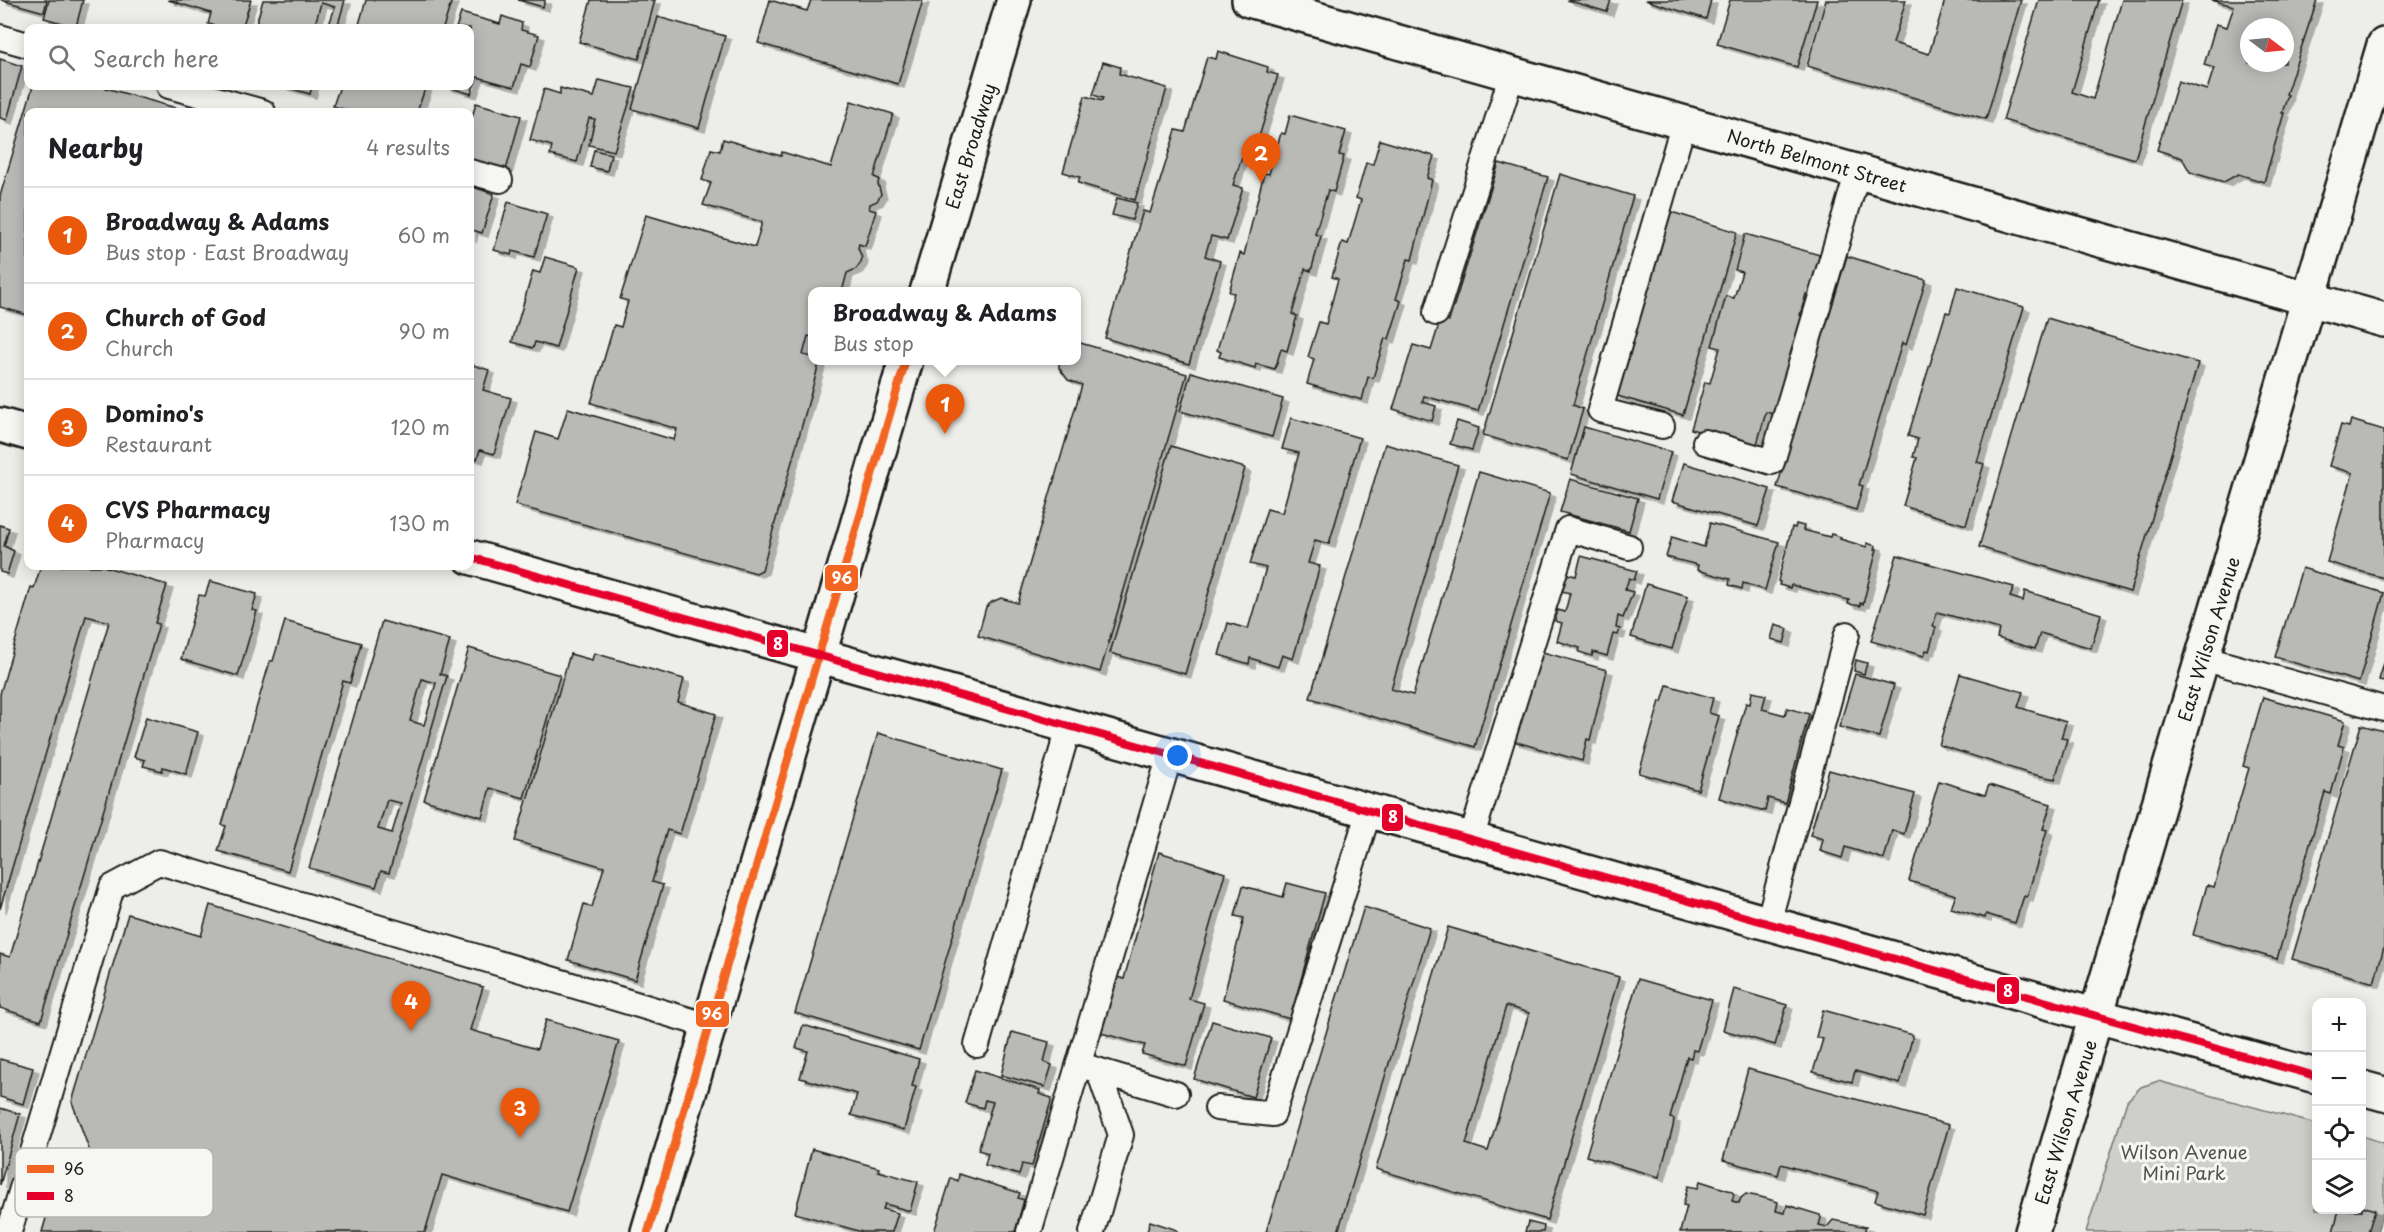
<!DOCTYPE html>
<html lang="en">
<head>
<meta charset="utf-8">
<style>
	body { margin:0; font-family:"Playpen Sans",sans-serif; background:#f2f2f2; color:#202124 }
	.controls { position:absolute; right:18px; bottom:18px; display:grid; overflow:hidden; border-radius:12px; box-shadow:0 3px 15px #0003 }
	.controls button { width:54px; height:54px; display:grid; place-items:center; padding:0; border:0; border-bottom:2px solid #e0e0e0; background:#fff; color:#202124; font:30px sans-serif }
	.compass { position:absolute; left:2240px; top:18px; width:54px; height:54px; border-radius:50%; background:#fff; box-shadow:0 3px 15px #0003; rotate:106deg }
	.you { position:absolute; left:1178px; top:756px; width:21px; height:21px; margin:-15px; border:4px solid #fff; border-radius:50%; background:#1a73e8; box-shadow:0 0 0 9px #1a73e833 }
	.badge { display:grid; place-items:center; width:39px; height:39px; border-radius:50%; background:#ea580c; color:#fff; font-size:20px; font-weight:700 }
	.pin { position:absolute; translate:-50% -50px; filter:drop-shadow(0 2px 3px #0008) }
	.pin::after { content:''; position:absolute; top:32px; width:21px; height:18px; background:inherit; clip-path:polygon(0 0,100% 0,50% 100%) }
	.popup { position:absolute; left:808px; top:287px; width:273px; height:78px; box-sizing:border-box; display:grid; place-content:center; border-radius:12px; background:#fff; filter:drop-shadow(0 2px 4px #0005); font-size:20px; white-space:nowrap; color:#757577 }
	.popup b { font-size:22px; color:#202124 }
	.popup::after { content:''; position:absolute; left:50%; top:100%; margin-left:-12px; border:12px solid transparent; border-top-color:#fff }
	.list { margin:0; padding:0; list-style:none }
	h2 { display:flex; justify-content:space-between; align-items:center; height:78px; margin:0; padding:0 24px; font-size:26px }
	h2 small { font-size:20px; font-weight:400; color:#757577 }
	.list li { display:grid; grid-template-columns:39px 1fr auto; gap:18px; align-items:center; box-sizing:border-box; height:96px; padding:0 24px; border-top:2px solid #e0e0e0 }
	.list b { display:block; font-size:22px; white-space:nowrap }
	.list p { margin:0; font-size:20px; white-space:nowrap; color:#757577 }
	.list em { font-size:20px; font-style:normal; color:#757577 }
	.icon { flex:none; width:33px; height:33px; fill:none; stroke:currentColor; stroke-width:2; stroke-linecap:round; stroke-linejoin:round }
	.map { position:relative; flex:none; width:2384px; height:1232px; overflow:hidden }
	.search { position:absolute; background:#fff; box-shadow:0 3px 15px #0003; left:24px; top:24px; width:450px; height:66px; display:flex; align-items:center; gap:15px; box-sizing:border-box; padding:0 21px; border-radius:12px; color:#757577; font-size:22px }
	.panel { position:absolute; background:#fff; box-shadow:0 3px 15px #0003; left:24px; top:108px; width:450px; height:462px; border-radius:12px }
	.map>svg:first-child { display:block }
	.green { fill:#cececb; stroke:#757574; stroke-width:1.5 }
	.building { fill:#b9b9b6; stroke:#1c1c1c; stroke-width:1.5; fill-rule:evenodd; filter:url(#shadow) }
	.lines { fill:none; stroke-linecap:round; stroke-linejoin:round }
	.lane-casing { stroke:#1c1c1c; stroke-width:28 }
	.street-casing { stroke:#1c1c1c; stroke-width:38 }
	.secondary-casing { stroke:#1c1c1c; stroke-width:38 }
	.lane { stroke:#f6f6f2; stroke-width:24 }
	.street { stroke:#f6f6f2; stroke-width:33 }
	.secondary { stroke:#f6f6f2; stroke-width:33 }
	.bus-1-casing { stroke:#f6f6f2; stroke-width:12 }
	.bus-2-casing { stroke:#f6f6f2; stroke-width:12 }
	.bus-1 { stroke:#f26522; stroke-width:8 }
	.bus-2 { stroke:#e4002b; stroke-width:8 }
	.labels { text-anchor:middle; dominant-baseline:central; stroke-width:6; stroke-linejoin:round; paint-order:stroke }
	.street-label { font-size:18px; fill:#1c1c1c; stroke:#f6f6f2 }
	.park-label { font-size:18px; fill:#515151; stroke:#f6f6f2 }
	.key { fill:#f6f6f2; stroke:#b5b5b2; stroke-width:1.5 }
	.key-label { font-size:16px; fill:#1c1c1c }
	.line-badge { stroke:#f6f6f2; stroke-width:2 }
	.badge-label { font-size:16px; text-anchor:middle; font-weight:bold; fill:#fff }
</style>
</head>
<body>
<div class="map">
<svg width="2384" height="1232" viewBox="0 0 2384 1232">
	<defs>
		<filter id="shadow"><feDropShadow dx="6" dy="4" stdDeviation="0" flood-color="#0004"/></filter>
	</defs>
	<rect width="100%" height="100%" fill="#edede9"/>
	<filter id="ink" filterUnits="userSpaceOnUse"><feTurbulence type="fractalNoise" baseFrequency=".0167" numOctaves="2"/><feDisplacementMap in="SourceGraphic" scale="12" xChannelSelector="R" yChannelSelector="G"/><feConvolveMatrix kernelMatrix="1 2 1 2 8 2 1 2 1" color-interpolation-filters="sRGB"/></filter>
	<g filter="url(#ink)">
		<path class="green" d="M2158,1081L2316,1124V1210H2362V1136L2384,1143V1209L2377,1232H2086L2127,1101L2141,1087Z"/>
		<g class="building">
			<path d="M1,0H47L44,12Z"/>
			<path d="M49,0H83L76,27L44,18Z"/>
			<path d="M168,0H251L242,28H225L208,24L211,13Z"/>
			<path d="M263,0H345L337,28H328L335,7L321,3L314,28H255Z"/>
			<path d="M366,0H452L443,28H358Z"/>
			<path d="M518,0H545L543,7Z"/>
			<path d="M591,0H655L639,59L579,42Z"/>
			<path d="M770,0L807,11L811,0H923L898,84L758,43Z"/>
			<path d="M1567,0H1611L1607,12Z"/>
			<path d="M1645,0H1711L1706,19Z"/>
			<path d="M1730,0H1817L1797,67L1717,44Z"/>
			<path d="M1826,0H1906L1893,43L1929,54L1945,0H2021L1986,119L1807,66Z"/>
			<path d="M2039,0H2099L2072,92L2093,99L2122,0H2182L2135,159L2003,120Z"/>
			<path d="M2211,0H2317L2286,94L2288,95L2282,113H2284L2264,182L2238,174L2224,182L2190,172L2182,158L2157,150L2178,81L2207,90L2214,68L2204,65L2216,24L2227,27L2234,6ZM2249,27H2285V63H2249Z"/>
			<path d="M461,13L500,24L502,16L522,23L521,30L539,35L530,67L521,64L514,87L477,77L471,94L445,86H470V28H456Z"/>
			<path d="M658,17L725,36L699,128L632,109Z"/>
			<path d="M1218,51L1268,67L1267,72L1278,75L1252,160L1242,157L1233,185L1243,188L1227,240L1211,236L1205,256L1220,261L1189,364L1105,338L1143,211L1150,213L1176,130L1185,132L1207,57L1216,59Z"/>
			<path d="M0,59L22,66L7,120L0,118Z"/>
			<path d="M1103,62L1120,67L1119,74L1167,88L1135,200L1078,183L1080,177L1063,172L1085,96L1102,101L1103,98L1093,95Z"/>
			<path d="M599,80L634,88L614,151L589,145L595,119L589,118L577,162L550,155L552,146L530,140L544,89L560,94V88L594,97Z"/>
			<path d="M33,86H99L190,112H28V315L0,307V196Z"/>
			<path d="M282,86H312L310,94Z"/>
			<path d="M340,86H426L417,112H354L333,106Z"/>
			<path d="M851,101L893,114L874,177L879,179L878,184L881,194L877,201L870,204L869,209L876,211L865,246L859,244L858,248L862,258L861,262L856,269L847,273L842,292H813V337L808,336L803,355L813,357V360H820L762,570L756,573L515,505L536,432L558,439L568,408L674,440L677,429L591,403L614,325L621,327L628,301L620,299L646,215L755,247L762,222L703,205L711,183L702,180L711,149L720,151L723,139L781,156L782,152L831,167Z"/>
			<path d="M476,103L521,116L506,170L470,159V125Z"/>
			<path d="M1290,115L1346,131L1339,155L1344,156L1334,192L1328,190L1315,234L1321,236L1311,271L1305,269L1292,314L1297,316L1287,351L1281,349L1275,369L1256,364L1255,368L1219,357L1221,352L1217,350L1234,293L1229,292L1240,253L1244,255L1264,173L1269,174L1281,133L1285,134Z"/>
			<path d="M1380,140L1434,156L1427,178L1432,180L1412,260L1408,259L1396,299L1401,301L1389,339L1385,338L1373,378L1368,377L1362,400L1307,384L1314,359L1308,357L1319,322L1326,324L1338,279L1332,277L1342,242L1348,244L1361,200L1356,198L1366,163L1373,164Z"/>
			<path d="M594,150L611,154L607,171L590,167Z"/>
			<path d="M1499,163L1548,177L1478,411L1424,396L1422,402L1436,406L1432,421L1393,409L1413,345L1431,350L1441,318L1449,321Z"/>
			<path d="M1560,174L1633,196L1573,405L1583,409L1568,460L1483,435Z"/>
			<path d="M470,186L494,194L482,233L472,230L470,239Z"/>
			<path d="M1117,198L1137,203L1132,220L1112,215Z"/>
			<path d="M508,202L547,214L534,257L512,251L511,255L494,250Z"/>
			<path d="M1668,211L1737,232L1683,415L1614,395Z"/>
			<path d="M1745,234L1820,255L1808,294H1806L1800,315L1802,316L1774,414L1766,412L1756,448L1691,429L1705,382L1710,383L1720,348L1712,346L1726,296L1734,298L1742,272L1735,270Z"/>
			<path d="M1847,256L1926,280L1906,345L1902,343L1859,485L1863,486L1856,510L1777,487Z"/>
			<path d="M545,257L579,267L556,348L535,342L533,348L512,342L533,271L540,273Z"/>
			<path d="M1957,287L2024,307L1977,462L1984,464L1966,525L1903,506L1917,458L1913,457L1918,439L1908,436L1946,312L1950,313Z"/>
			<path d="M2047,318L2198,363L2130,592L1979,547Z"/>
			<path d="M1077,342L1187,374L1100,672L978,636L986,607L992,602L1001,598L1018,603L1082,385L1068,380L1059,368V360H1077Z"/>
			<path d="M470,364L489,370L483,390L511,398L494,454L480,450L477,459L470,457Z"/>
			<path d="M1191,372L1283,399L1272,437L1180,411Z"/>
			<path d="M1291,418L1360,438L1329,544L1315,540L1308,563L1320,566L1293,659L1282,655L1278,667L1250,658L1249,664L1219,655L1228,623L1248,629L1266,568L1250,564L1267,509L1282,513L1299,453L1282,449Z"/>
			<path d="M2351,420L2384,430V578L2327,562L2353,473L2329,466L2341,425L2349,427Z"/>
			<path d="M1457,421L1479,428L1472,450L1450,444Z"/>
			<path d="M1584,427L1671,452L1657,499L1571,474Z"/>
			<path d="M1385,444L1458,465L1391,689L1413,695L1479,472L1550,493L1475,747L1310,698Z"/>
			<path d="M1171,446L1245,468L1185,674L1110,653Z"/>
			<path d="M1684,463L1770,489L1758,526L1672,501Z"/>
			<path d="M1570,479L1638,498L1629,531L1560,512Z"/>
			<path d="M1710,523L1779,542L1765,590L1743,583L1742,589L1729,585L1730,579L1697,570L1698,565L1666,557L1672,537L1704,547Z"/>
			<path d="M1796,524L1804,526L1803,530L1830,537L1831,534L1841,537L1840,539L1867,547V543L1876,546L1875,549H1877L1863,604L1860,603V606L1848,604L1849,600L1791,585L1790,588L1779,585L1780,582L1778,581L1792,527L1795,528Z"/>
			<path d="M0,525L9,528L4,546L14,551L7,574L0,572Z"/>
			<path d="M1897,555L2014,587L2010,597L2023,601L2025,591L2101,614L2091,648L2040,633L2035,649L1997,638L1999,629L1937,612L1933,626L1936,627L1929,651L1926,650L1924,656L1871,641Z"/>
			<path d="M1581,556L1637,571L1634,580L1629,578L1625,590L1633,592L1623,618L1618,616L1616,628L1620,629L1618,635L1613,634L1607,656L1593,652L1592,656L1579,652L1580,648L1557,641L1562,623L1555,621L1558,610L1565,612L1570,593L1562,591L1567,574L1576,576Z"/>
			<path d="M41,566H103L167,585L155,623L159,624L41,1021L0,1008V954L10,957L109,622L86,616L0,909V694L31,587L34,588Z"/>
			<path d="M2302,568L2384,593L2359,682L2275,657Z"/>
			<path d="M210,581L257,594L252,610L257,611L238,676L181,659L199,595L205,596Z"/>
			<path d="M1646,584L1688,596L1672,649L1631,637Z"/>
			<path d="M285,621L361,643L350,683L343,681L288,871L218,851L226,826L222,825L270,661H273Z"/>
			<path d="M382,621L450,640L440,674L447,676L389,873L381,871L376,887L309,868ZM422,679L436,683L424,725L410,721ZM387,800L401,803L392,833L378,829Z"/>
			<path d="M1775,625L1788,629L1784,643L1771,639Z"/>
			<path d="M469,648L560,675L524,798L490,788L482,817L424,800Z"/>
			<path d="M1532,649L1607,670L1590,740L1587,739L1582,761L1513,741Z"/>
			<path d="M594,653L684,679L678,702L716,714L680,834L667,830L652,882L663,885L635,980L568,960L584,904L592,907L604,867L515,841L570,654L592,660Z"/>
			<path d="M1856,660L1867,663L1864,674L1854,671Z"/>
			<path d="M2384,663V681L2379,680Z"/>
			<path d="M1855,674L1894,685L1879,737L1839,727Z"/>
			<path d="M1960,674L2023,692L2018,707L2066,722L2061,738L2067,739L2055,779L2027,773L1939,745Z"/>
			<path d="M1667,685L1713,698L1709,713L1719,716L1698,790L1639,773L1660,701L1662,702Z"/>
			<path d="M1752,692L1766,695L1762,709L1785,715L1787,708L1809,714L1785,803L1768,798L1765,811L1719,798L1746,703L1750,704Z"/>
			<path d="M2263,697L2345,721L2338,745L2344,747L2331,794L2325,792L2277,959L2193,935L2207,885L2214,887L2249,768L2243,766Z"/>
			<path d="M146,717L198,732L186,774L163,767L162,771L143,766L145,760L134,757Z"/>
			<path d="M2361,725L2384,731V947L2374,983L2292,959Z"/>
			<path d="M878,733L1002,770L919,1050L795,1013Z"/>
			<path d="M1829,770L1915,794L1904,834L1892,830L1884,859L1845,847L1842,858L1820,851L1823,839L1810,835Z"/>
			<path d="M1939,781L1985,795L1989,785L2051,804L2043,829L2047,830L2027,897L2024,896L2015,923L1986,914L1985,918L1951,908L1956,895L1909,881Z"/>
			<path d="M1159,852L1225,873L1189,999L1204,1003L1186,1066L1142,1054L1145,1045L1101,1033L1117,977L1124,979Z"/>
			<path d="M1287,883L1325,893L1290,1019L1223,999L1244,918L1235,916L1243,886L1283,897Z"/>
			<path d="M210,905L483,987L470,1030L537,1049L546,1020L619,1041L567,1212L442,1175L425,1232H42L55,1187L94,1199L100,1180L72,1102L128,914L201,936Z"/>
			<path d="M1364,907L1430,928L1338,1232H1266Z"/>
			<path d="M1448,927L1619,977L1547,1220L1376,1169ZM1506,1006L1529,1013L1488,1151L1466,1144Z"/>
			<path d="M1638,979L1712,1000L1697,1051L1693,1050L1691,1058L1687,1057L1670,1118L1674,1119L1673,1127L1659,1177L1586,1156Z"/>
			<path d="M1734,989L1787,1005L1775,1045L1723,1030Z"/>
			<path d="M1823,1010L1913,1035L1900,1084L1855,1071L1852,1082L1813,1072L1823,1039L1816,1037Z"/>
			<path d="M1212,1021L1271,1038L1253,1097L1194,1079Z"/>
			<path d="M803,1025L919,1059L912,1086L916,1087L904,1130L851,1115L857,1094L800,1078L808,1051L796,1048Z"/>
			<path d="M1012,1032L1049,1042L1044,1062L1052,1065L1045,1087L1001,1075Z"/>
			<path d="M0,1059L33,1068L23,1104L0,1097Z"/>
			<path d="M1748,1069L1949,1125L1923,1215L1875,1201L1878,1191L1781,1164L1778,1175L1723,1160Z"/>
			<path d="M975,1070L1040,1090L1039,1094L1052,1098L1032,1166L1022,1164L1019,1175L985,1165L988,1153L978,1150L993,1102L985,1100L983,1108L965,1103Z"/>
			<path d="M0,1108L20,1114L0,1185Z"/>
			<path d="M812,1149L879,1168L878,1171L918,1182L910,1211L885,1204L883,1209L898,1213L892,1232H862L795,1213Z"/>
			<path d="M959,1174L1020,1193L1018,1198L1024,1200L1015,1232H934L951,1178L958,1181Z"/>
			<path d="M1700,1181L1731,1191L1734,1194L1732,1201L1739,1203L1741,1198L1746,1194L1761,1197L1778,1202L1776,1211L1785,1213L1787,1205L1820,1215L1821,1218L1819,1225L1827,1227L1833,1220L1866,1227L1864,1232H1680L1687,1206L1683,1205L1688,1186L1698,1188Z"/>
			<path d="M2362,1206L2375,1210L2368,1232H2333L2339,1210H2362Z"/>
			<path d="M1150,1221L1177,1230V1232H1147Z"/>
			<path d="M1528,1222L1544,1226L1543,1232H1525Z"/>
		</g>
		<g class="lines">
			<g class="lane-casing">
				<g id="lane">
					<path d="M0,37L28,45"/>
					<path d="M169,86L263,112"/>
					<path d="M470,172L500,180"/>
					<path d="M1436,313L1512,74"/>
					<path d="M1662,426L1600,410L1684,122"/>
					<path d="M1705,442L1772,462L1858,171"/>
					<path d="M2202,658L2384,709"/>
					<path d="M1471,839L1568,529L1629,547"/>
					<path d="M1768,923L1847,634"/>
					<path d="M977,1045L1069,726"/>
					<path d="M1090,1068L1176,1094"/>
					<path d="M1217,1108L1273,1114L1369,811"/>
					<path d="M9,1232L112,887L159,862L709,1026"/>
					<path d="M1029,1232L1170,755"/>
					<path d="M1092,1232L1121,1135L1099,1071"/>
				</g>
			</g>
			<g class="street-casing">
				<g id="street">
					<path d="M1249,0L2384,320"/>
					<path d="M2097,1016L2316,1076"/>
					<path d="M2362,1088L2384,1094"/>
				</g>
			</g>
			<g class="secondary-casing">
				<g id="secondary">
					<path d="M927,292L1014,0"/>
					<path d="M0,425L28,433"/>
					<path d="M470,557L2097,1016"/>
					<path d="M648,1232L906,360"/>
					<path d="M2032,1232L2384,45"/>
				</g>
			</g>
			<use href="#lane" class="lane"/>
			<use href="#street" class="street"/>
			<use href="#secondary" class="secondary"/>
			<g class="bus-1-casing">
				<path id="bus-1" d="M648,1232L906,360"/>
			</g>
			<g class="bus-2-casing">
				<path id="bus-2" d="M470,557L2097,1016L2316,1076"/>
			</g>
			<use href="#bus-1" class="bus-1"/>
			<use href="#bus-2" class="bus-2"/>
		</g>
	</g>
	<g class="labels">
		<g class="street-label">
			<text transform="translate(970 146) rotate(-73)">East Broadway</text>
			<text transform="translate(1817 160) rotate(16)">North Belmont Street</text>
			<text transform="translate(2208 639) rotate(-73)">East Wilson Avenue</text>
			<text transform="translate(2065 1122) rotate(-73)">East Wilson Avenue</text>
		</g>
		<g class="park-label">
			<text x="2184" y="1151">Wilson Avenue<tspan x="2184" dy="21">Mini Park</tspan></text>
		</g>
	</g>
	<rect x="15" y="1148" width="198" height="69" rx="9" class="key"/>
	<rect x="27" y="1165" width="27" height="8" fill="#f26522"/>
	<rect x="27" y="1192" width="27" height="8" fill="#e4002b"/>
	<g class="key-label">
		<text x="64" y="1175">96</text>
		<text x="64" y="1202">8</text>
	</g>
	<g class="line-badge">
		<rect x="824" y="564" width="35" height="28" rx="6" fill="#f26522"/>
		<rect x="766" y="629" width="23" height="29" rx="6" fill="#e4002b"/>
		<rect x="1381" y="803" width="23" height="29" rx="6" fill="#e4002b"/>
		<rect x="1996" y="976" width="24" height="29" rx="6" fill="#e4002b"/>
		<rect x="695" y="1000" width="35" height="28" rx="6" fill="#f26522"/>
	</g>
	<g class="badge-label">
		<text x="842" y="584">96</text>
		<text x="778" y="650">8</text>
		<text x="1393" y="823">8</text>
		<text x="2008" y="997">8</text>
		<text x="712" y="1020">96</text>
	</g>
</svg>
<div class="controls">
<button>+</button>
<button>−</button>
<button><svg class="icon" aria-label="locate" viewBox="0 0 24 24"><circle cx="12" cy="12" r="6"/><path d="M12 2v4M12 18v4M2 12h4M18 12h4"/></svg></button>
<button><svg class="icon" aria-label="layers" viewBox="0 0 24 24"><path d="M12 4l9 5-9 5-9-5zM3 14l9 5 9-5"/></svg></button>
</div>
<svg class="compass" viewBox="-18 -18 36 36"><path d="M0-13l5 13h-10z" fill="#e53935"/><path d="M0 13l5-13h-10z" fill="#757577"/></svg>
<div class="you"></div>
<div class="pin badge" style="left:945px;top:434px">1</div>
<div class="popup"><b>Broadway &amp; Adams</b>Bus stop</div>
<div class="pin badge" style="left:1261px;top:183px">2</div>
<div class="pin badge" style="left:520px;top:1138px">3</div>
<div class="pin badge" style="left:411px;top:1031px">4</div>
<div class="search"><svg class="icon" aria-label="search" viewBox="0 0 24 24"><circle cx="10" cy="10" r="6"/><path d="M15 15l6 6"/></svg>Search here</div>
<section class="panel">
<h2>Nearby<small>4 results</small></h2>
<ul class="list">
<li><span class="badge">1</span><div><b>Broadway &amp; Adams</b><p>Bus stop · East Broadway</p></div><em>60 m</em></li>
<li><span class="badge">2</span><div><b>Church of God</b><p>Church</p></div><em>90 m</em></li>
<li><span class="badge">3</span><div><b>Domino's</b><p>Restaurant</p></div><em>120 m</em></li>
<li><span class="badge">4</span><div><b>CVS Pharmacy</b><p>Pharmacy</p></div><em>130 m</em></li>
</ul>
</section>
</div>
</body>
</html>
